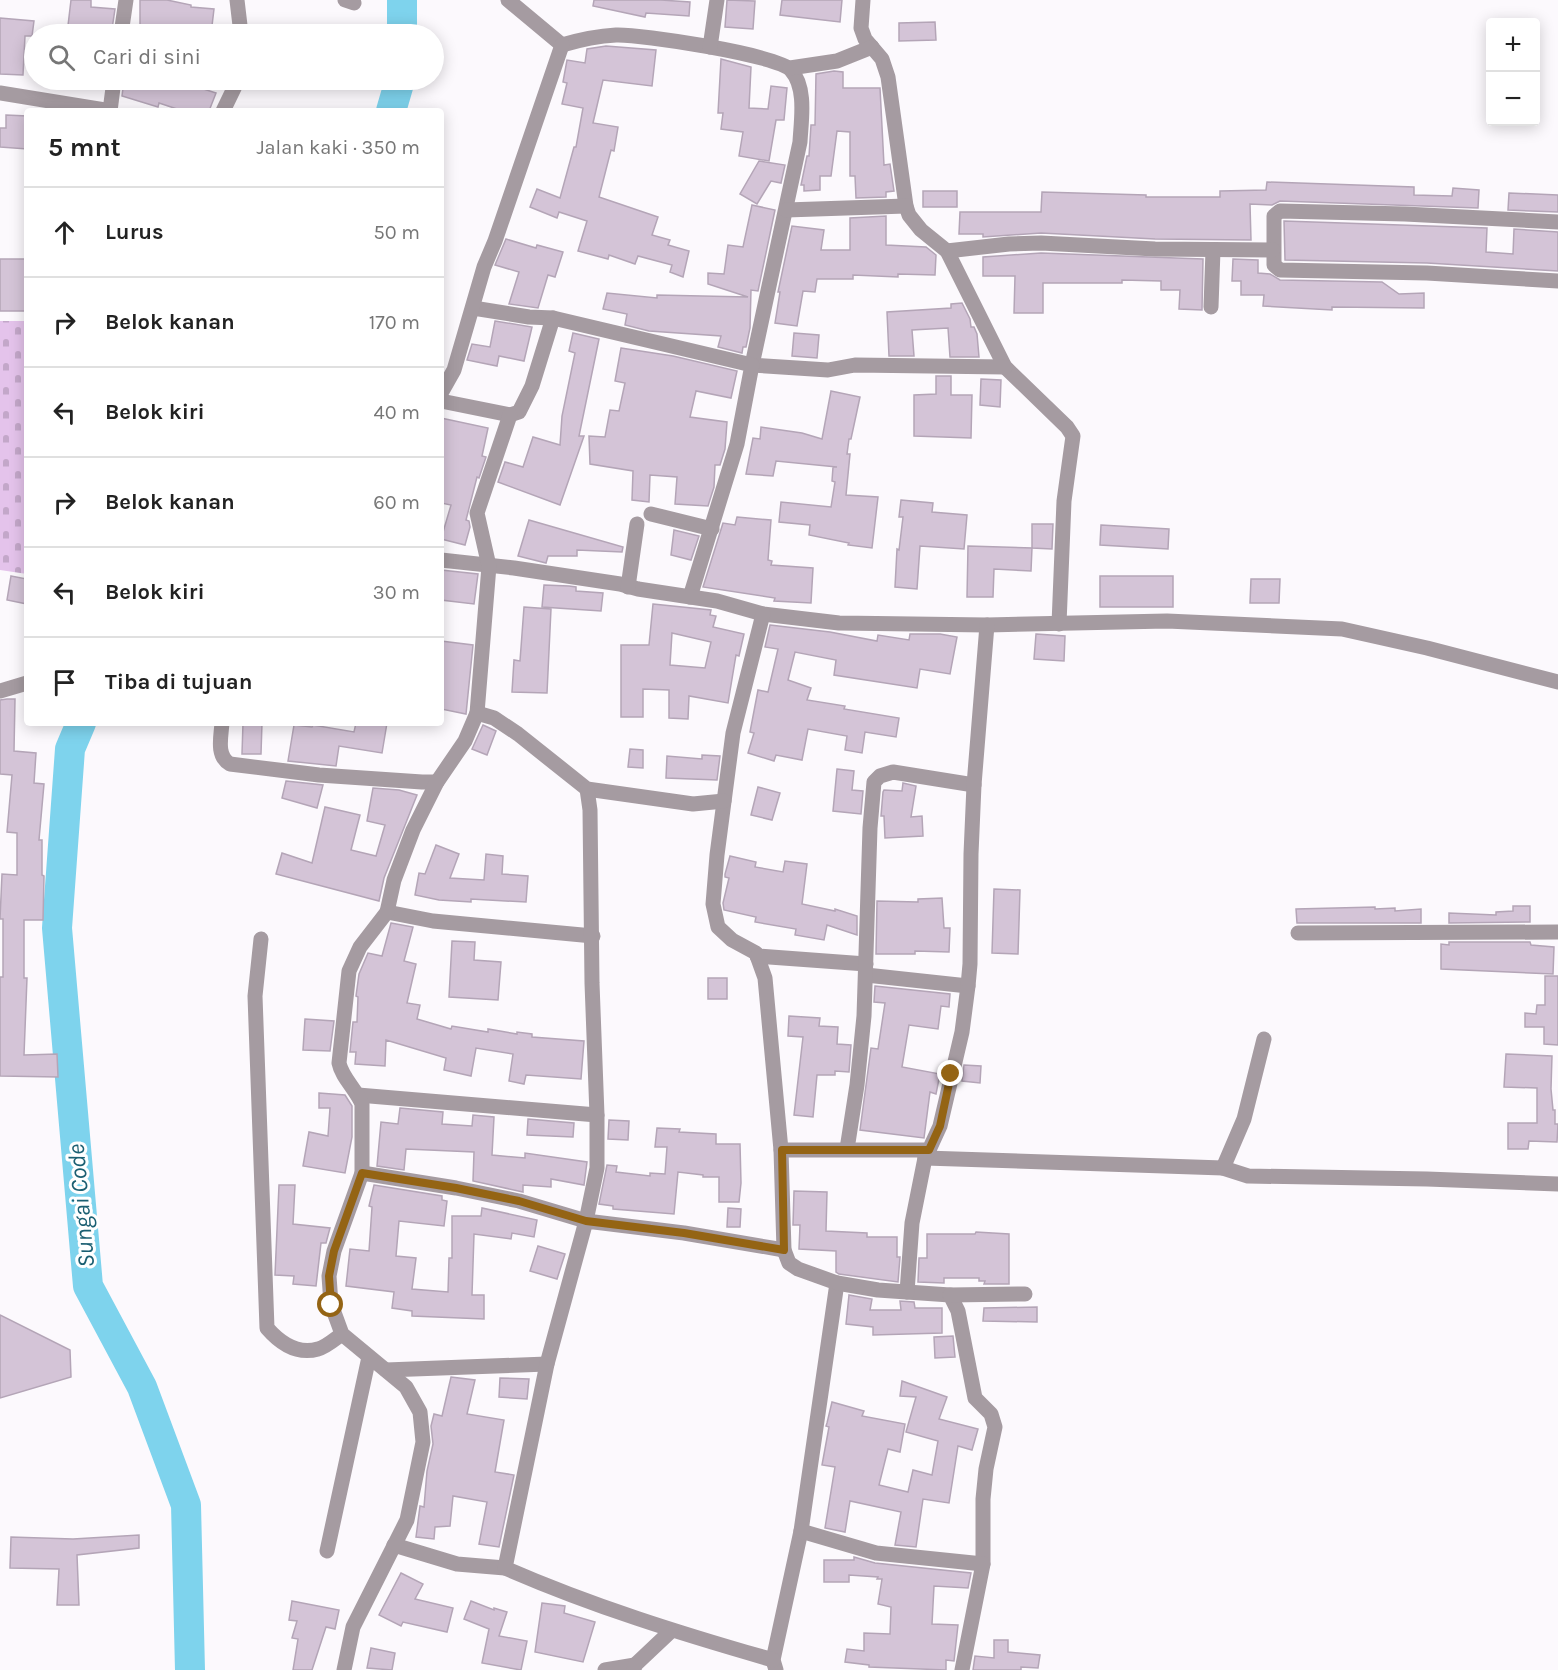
<!DOCTYPE html>
<html lang="id">
<head>
<meta charset="utf-8">
<style>
	body { margin:0; font-family:Karla,sans-serif; background:#f2f2f2; color:#222 }
	.controls { position:absolute; right:18px; top:18px; display:grid; overflow:hidden; border-radius:6px; box-shadow:0 3px 15px #0003 }
	.controls button { width:54px; height:54px; display:grid; place-items:center; padding:0; border:0; border-bottom:2px solid #e0e0e0; background:#fff; color:#222; font:30px sans-serif }
	.stop { position:absolute; width:18px; height:18px; margin:-14px; border:4px solid #946414; border-radius:50%; background:#fff }
	.stop.end { background:#946414; border-color:#fff; box-shadow:0 2px 6px #0008 }
	.list { margin:0; padding:0; list-style:none }
	h2 { display:flex; justify-content:space-between; align-items:center; height:78px; margin:0; padding:0 24px; font-size:26px }
	h2 small { font-size:20px; font-weight:400; color:#767676 }
	.list li { display:grid; grid-template-columns:39px 1fr auto; gap:18px; align-items:center; box-sizing:border-box; height:90px; padding:0 24px; border-top:2px solid #e0e0e0 }
	.list b { display:block; font-size:22px; white-space:nowrap }
	.list em { font-size:20px; font-style:normal; color:#767676 }
	.icon { flex:none; width:33px; height:33px; fill:none; stroke:currentColor; stroke-width:2; stroke-linecap:round; stroke-linejoin:round }
	.map { position:relative; flex:none; width:1558px; height:1670px; overflow:hidden }
	.search { position:absolute; background:#fff; box-shadow:0 3px 15px #0003; left:24px; top:24px; width:420px; height:66px; display:flex; align-items:center; gap:15px; box-sizing:border-box; padding:0 21px; border-radius:33px; color:#767676; font-size:22px }
	.panel { position:absolute; background:#fff; box-shadow:0 3px 15px #0003; left:24px; top:108px; width:420px; height:618px; border-radius:6px }
	.map>svg:first-child { display:block }
	.cemetery { fill:url(#cemetery-stones) }
	.lines { fill:none; stroke-linecap:round; stroke-linejoin:round }
	.river { stroke:#7ed3ed; stroke-width:30 }
	.building { fill:#d4c4d7; stroke:#b4a5b7; stroke-width:1.5; fill-rule:evenodd }
	.street { stroke:#a59ba1; stroke-width:15 }
	.route { stroke:#946414; stroke-width:8 }
	.labels { text-anchor:middle; dominant-baseline:central; stroke-width:6; stroke-linejoin:round; paint-order:stroke }
	.water-label { font-size:24px; font-style:italic; fill:#1b5f72; stroke:#fff }
</style>
</head>
<body>
<div class="map">
<svg width="1558" height="1670" viewBox="0 0 1558 1670">
	<defs>
		<pattern id="cemetery-stones" width="16" height="16" patternUnits="userSpaceOnUse" patternTransform="scale(1.5)"><rect width="16" height="16" fill="#e4c3eb"/><path d="M2 7V4a2 2 0 0 1 4 0v3zM10 15v-3a2 2 0 0 1 4 0v3z" fill="#c3a7c9"/></pattern>
	</defs>
	<rect width="100%" height="100%" fill="#fcf9fd"/>
	<path class="cemetery" d="M0,321H27V574L0,570Z"/>
	<g class="lines">
		<g class="river">
			<path d="M402,34V0"/>
			<path d="M391,111L400,80"/>
			<path d="M81,723L70,749L57,928L88,1286L142,1387L186,1505L190,1670"/>
		</g>
	</g>
	<g class="building">
		<path d="M71,0H91V7L115,9L112,29L108,28V34H67Z"/>
		<path d="M140,0H167L191,5V7L214,9L211,34H140Z"/>
		<path d="M594,0H661L690,2L689,16L646,13L645,17L593,6Z"/>
		<path d="M727,0L755,1L753,29L725,27Z"/>
		<path d="M782,0H842L840,22L780,15Z"/>
		<path d="M0,18L34,21L32,36H25L23,75L0,74Z"/>
		<path d="M935,22L936,40L899,41V23Z"/>
		<path d="M606,46L656,50L652,86L603,80L593,123L618,127L614,151L611,150L599,197L658,217L652,235L670,240L668,245L689,251L683,277L670,272L672,265L638,256L635,264L609,255L608,259L578,251L587,221L559,212L557,218L530,207L537,189L560,198L574,147H576L583,108L562,104L567,83L563,82L567,60L585,63L587,49Z"/>
		<path d="M721,59L751,67L749,108L768,109L771,86L787,88L784,120H776L769,161L739,156L743,132L721,129L723,113H718Z"/>
		<path d="M834,71L843,72V88H880L884,165L890,164L894,191L886,192V197L856,198L855,176H850V132L837,131L831,176H820V190L804,191V185H801L807,156H809L811,125H815L816,74Z"/>
		<path d="M124,80H192L191,85L216,93L209,111H183L159,103L158,107L122,96Z"/>
		<path d="M6,115L27,116V149L0,147V128H6Z"/>
		<path d="M759,161L785,165L781,183L771,181L757,204L740,194Z"/>
		<path d="M1267,182L1414,187V195L1452,196L1453,188L1479,190L1478,208L1280,201L1272,205L1250,204L1251,240L1155,239L1041,233L983,237V234H959L960,212H1041L1042,192L1146,195V197H1220V191L1266,190Z"/>
		<rect x="923" y="191" width="34" height="16"/>
		<path d="M1509,193L1558,195V212L1508,210Z"/>
		<path d="M752,205L775,210L758,291L751,290L750,328L746,347H743L742,353L718,347L721,336L649,331L625,325L627,314L603,309L607,293L657,298V295L748,297L708,284V273L724,274L728,245L743,247Z"/>
		<path d="M886,216V245L926,247L936,255L935,275L898,274V277L853,275V279H817L815,292L803,291L797,326L775,323L780,292H778L792,226L824,230L821,250H850V218Z"/>
		<path d="M1284,221L1487,228L1486,252L1513,254L1514,229L1558,232V271L1427,263L1285,260Z"/>
		<path d="M506,239L536,248L537,245L563,252L555,277L548,275L538,308L509,304L519,272L495,265Z"/>
		<path d="M1041,253L1203,259L1202,310L1179,309L1180,290H1161V281L1122,280V283H1043V313H1014L1015,276H983V257Z"/>
		<rect x="0" y="259" width="27" height="52"/>
		<path d="M1233,259L1258,260V273L1270,274L1280,280L1382,282L1399,294L1424,293V308L1332,307V310L1263,306L1264,295H1241V281H1232Z"/>
		<path d="M962,303L970,319L971,327H974L977,334L979,357H950L948,328L912,330L914,356H889L887,312L951,308V304Z"/>
		<path d="M495,321L532,327L524,361L499,356L497,366L467,360L472,344L490,347Z"/>
		<path d="M573,333L599,339L579,436H584L560,505L498,482L505,462L523,467L533,437L560,445L562,416L575,353L569,351Z"/>
		<path d="M794,333L819,335L817,358L792,356Z"/>
		<path d="M621,348L673,356L737,371L731,398L696,391L690,417L727,422L725,449L720,465H715L714,487L708,506L675,504L677,477L650,475L649,502L632,500L633,471L590,464L589,436L605,437L610,410L619,411L625,383L615,381Z"/>
		<path d="M936,376H951V395H972L971,438L914,436V395L936,394Z"/>
		<path d="M981,379L1001,380L1000,407L980,405Z"/>
		<path d="M831,391L860,397L851,439H849L847,454H850L846,495L878,497L872,548L848,545L849,543L809,535L810,525L779,522L781,502L831,507L835,482L832,481L833,467H837L776,461L773,476L746,474L753,438L760,439L761,427L802,433L822,439Z"/>
		<path d="M441,418L488,428L482,456L486,457L479,478L477,477L466,520L469,521L470,527L465,545L441,539L451,505L441,503Z"/>
		<path d="M901,500L933,503L932,512L967,515L964,549L920,546L917,589L895,587L897,549L899,550L903,517H899Z"/>
		<path d="M737,517L771,520L768,560L772,561L771,565L813,568L811,603L774,601L775,598L703,587L723,523L735,525Z"/>
		<path d="M529,520L623,547L622,552L577,550V556H548L546,563L518,556Z"/>
		<path d="M1032,524H1053L1052,549L1032,548Z"/>
		<path d="M1101,525L1169,529L1168,549L1100,545Z"/>
		<path d="M674,530L699,536L691,560L671,555Z"/>
		<path d="M968,546L1032,548L1031,571L994,569L993,597H967Z"/>
		<path d="M441,570L478,574L474,604L441,600Z"/>
		<path d="M11,576L27,579V604L7,600Z"/>
		<rect x="1100" y="576" width="73" height="31"/>
		<path d="M1251,579H1280L1279,603H1250Z"/>
		<path d="M544,585L569,586L576,587V591L603,593L601,611L542,607Z"/>
		<path d="M653,604L711,610L710,615L716,616L713,627L744,634L739,656L736,655L728,703L689,696L688,719L669,718V690L643,689V717H621V645H649ZM672,633L711,642L705,668L670,665Z"/>
		<path d="M524,607L551,609L547,693L512,692L514,660L520,661Z"/>
		<path d="M770,625L830,632L877,641L878,635L909,640L910,634H940L957,637L950,674L920,669L917,688L834,675L836,660L795,652L788,680L811,688L807,700L845,706L844,709L899,718L896,737L865,732L862,753L845,750L847,736L808,729L802,760L776,755L774,761L748,753L754,733L750,732L758,690L768,692L778,649L765,647Z"/>
		<path d="M1036,634L1065,636L1064,661L1034,659Z"/>
		<path d="M441,641L473,645L466,714L441,709Z"/>
		<path d="M7,699H15L14,751L36,753L34,783L44,784L39,840H42V875L44,876L43,920H24V978H27L24,1055L57,1054L58,1077L0,1076V977H3V919H0L2,874L17,875V833L7,832L12,775L0,774V700Z"/>
		<path d="M243,723H262L261,754H242Z"/>
		<path d="M356,723H387L382,753L339,746L336,766L288,761L294,725L312,727L313,725L354,732Z"/>
		<path d="M483,725L496,731L487,755L472,749Z"/>
		<path d="M630,749L643,750V768L628,767Z"/>
		<path d="M702,755L720,756L717,780L666,778L667,756L702,759Z"/>
		<path d="M837,769L854,771L852,790L863,791L861,814L833,811Z"/>
		<path d="M286,781L323,785L317,808L282,798Z"/>
		<path d="M903,783L916,786L911,817L922,816L923,836L885,838L884,816H881L883,792L884,790L902,791Z"/>
		<path d="M758,787L780,793L772,820L751,815Z"/>
		<path d="M373,788L399,790L417,795L384,878L379,901L276,874L282,853L312,863L325,807L360,815L351,850L376,856L385,825L367,821Z"/>
		<path d="M436,845L459,854L450,878L484,880L486,854L503,856L502,874L528,876L526,902L471,899V902L439,900L415,895L419,873L425,874Z"/>
		<path d="M730,856L756,862L755,867L783,872L785,861L807,864L802,904L835,911V909L857,916V935L827,925L824,940L795,935L796,929L755,922L756,917L724,910L723,903L729,878L725,877V874Z"/>
		<path d="M994,889L1020,890L1018,954L992,953Z"/>
		<path d="M942,898L944,928H950L949,952L915,951V954H876L877,901L918,902V899Z"/>
		<path d="M1513,906H1530V922L1449,923V913L1496,915V912L1513,911Z"/>
		<path d="M1375,907V909L1395,908V911L1421,909V923H1297L1296,909Z"/>
		<path d="M391,923L413,927L404,961L416,964L407,1003L420,1005L417,1019L451,1029L452,1026L488,1032V1029L517,1034V1032L532,1034V1037L584,1041L581,1079L526,1075L524,1084L509,1081L513,1054L476,1048L471,1076L444,1070L446,1058L386,1040L385,1066L355,1064L356,1052H350L353,1022H357L358,997L356,996L359,974L368,953L382,956Z"/>
		<path d="M452,941L475,942L474,960L501,962L498,1000L449,997Z"/>
		<path d="M1449,942H1530L1531,945L1554,947L1553,974L1441,969V944L1449,945Z"/>
		<path d="M1545,976H1558V1045L1544,1044V1027H1525V1013L1536,1014L1537,1005H1545Z"/>
		<rect x="708" y="978" width="19" height="21"/>
		<path d="M875,986L950,994L949,1007L941,1006L938,1029L909,1025L902,1067L940,1074L936,1094L930,1092L924,1138L860,1130L871,1048L878,1049L885,1003L874,1002Z"/>
		<path d="M789,1016L820,1018L819,1026L838,1027L837,1044L851,1045L849,1072L835,1071V1075H817L813,1117L794,1115L803,1037L788,1036Z"/>
		<path d="M305,1019L334,1021L330,1051L303,1050Z"/>
		<path d="M1506,1054L1552,1056L1551,1089L1553,1110H1555V1124H1558L1557,1142L1529,1141L1528,1149H1508V1123H1537V1088L1504,1087Z"/>
		<path d="M964,1065L981,1066L980,1083L962,1081Z"/>
		<path d="M319,1093L345,1095L352,1106V1137L345,1173L303,1166L309,1132L328,1136L330,1108H319Z"/>
		<path d="M400,1108L443,1112L442,1124L472,1126L473,1115L494,1117L492,1155L525,1158V1153L587,1162L584,1185L551,1179V1187L523,1185V1192L473,1181L474,1152L406,1149L404,1170L377,1166L381,1122L398,1124Z"/>
		<path d="M528,1119L574,1123L573,1137L527,1135Z"/>
		<path d="M609,1120L629,1121L628,1140L608,1139Z"/>
		<path d="M657,1128L680,1129L679,1132L716,1134V1144H740L741,1183L739,1202H719V1177H703V1175L678,1172L674,1214L613,1209V1206L599,1204L607,1165L617,1166L616,1172L650,1176V1173L665,1174L667,1147H655Z"/>
		<path d="M279,1185H295L293,1224L330,1228L326,1243H321L316,1286L293,1284L294,1276L275,1275Z"/>
		<path d="M374,1185L442,1196V1200L447,1201L444,1226L399,1221L396,1256L416,1258L412,1289L448,1292L449,1258H452V1216H481L482,1208L537,1220L534,1237L512,1233L511,1239L474,1234L472,1295H484V1319L412,1316V1311L392,1308L394,1292L346,1286L350,1249L369,1251L372,1207L369,1206Z"/>
		<path d="M794,1191L827,1192L826,1231L867,1233V1237H897V1257H900L898,1282L839,1274L836,1272V1251L799,1249L800,1225H793Z"/>
		<path d="M728,1208L741,1209L740,1227H727Z"/>
		<path d="M976,1232L1009,1234V1284H984L985,1281H979V1278H944V1283L918,1282L919,1258H927V1234H975Z"/>
		<path d="M538,1246L565,1254L557,1279L530,1271Z"/>
		<path d="M849,1295L872,1299L870,1310H901L900,1301L914,1302L915,1308H942V1333L873,1335V1327L846,1324Z"/>
		<path d="M1037,1307V1322L983,1321L984,1308Z"/>
		<path d="M0,1315L70,1350L71,1377L0,1398Z"/>
		<path d="M953,1336L955,1357L935,1358L934,1337Z"/>
		<path d="M451,1377L475,1380L467,1414L504,1420L495,1472L514,1475L499,1547L479,1544L487,1502L453,1496L450,1526L435,1527L434,1539L416,1537L420,1506L424,1507L427,1471L433,1444L431,1426L434,1414L442,1416Z"/>
		<path d="M500,1378L529,1379L527,1399L499,1397Z"/>
		<path d="M902,1381L947,1397L939,1419L978,1429L972,1450L958,1446L949,1503L923,1499L916,1547L895,1545L901,1512L850,1501L845,1532L825,1528L835,1467L822,1465L829,1427L826,1426L827,1423L832,1402L864,1411L862,1416L905,1424L900,1452L888,1449L879,1485L908,1492L913,1470L932,1475L938,1441L906,1432L916,1397L900,1396Z"/>
		<path d="M139,1535V1548L77,1555L79,1605H57L59,1569L10,1568L11,1537L73,1539Z"/>
		<path d="M854,1557L875,1563L971,1573L968,1588L934,1586L932,1624L958,1625L954,1661L946,1660V1670L869,1667V1665L845,1662L847,1649L864,1651V1633L890,1634L891,1607L878,1604L882,1579H877L878,1577L849,1575V1582H824V1560H854Z"/>
		<path d="M401,1573L423,1584L415,1599L453,1608L447,1632L403,1622L401,1626L379,1615Z"/>
		<path d="M292,1601L339,1610L335,1629L326,1627L312,1670H293L298,1639L292,1638L297,1621L289,1620Z"/>
		<path d="M471,1601L494,1610V1608L507,1612L499,1636L527,1641L521,1670L482,1663L489,1629L464,1619Z"/>
		<path d="M542,1603L565,1606L564,1613L595,1622L583,1662L535,1652Z"/>
		<path d="M994,1640H1008V1652L1040,1655L1038,1668L1021,1667V1670H973L975,1656L994,1658Z"/>
		<path d="M371,1648L395,1653L392,1670L367,1668Z"/>
	</g>
	<g class="lines">
		<g class="street">
			<path d="M237,0L241,34"/>
			<path d="M345,0L354,3"/>
			<path d="M508,0L562,45"/>
			<path d="M863,0L861,28L865,39L882,59L888,77L906,206L909,215L921,230L947,251L1005,367L1067,427L1073,436L1064,501L1059,624"/>
			<path d="M121,34L126,0"/>
			<path d="M562,45C579,40 598,36 616,35C641,34 778,55 791,70C807,88 801,121 800,142L752,365L828,370L855,365L1005,367"/>
			<path d="M710,47L717,0"/>
			<path d="M790,68L837,61L872,47"/>
			<path d="M0,93L111,111"/>
			<path d="M110,111L114,80"/>
			<path d="M223,111L238,80"/>
			<path d="M786,210L906,206"/>
			<path d="M1558,222L1405,214L1280,211L1274,216V265L1280,270L1427,273L1558,281"/>
			<path d="M947,251L1009,244L1041,243L1155,249L1273,250"/>
			<path d="M1211,307L1213,250"/>
			<path d="M473,308L529,317L553,318L752,365L737,444L690,597"/>
			<path d="M441,393L454,370L484,267L495,241L562,45"/>
			<path d="M441,401L510,415L519,412L532,386L553,318"/>
			<path d="M651,514L712,529"/>
			<path d="M441,560L514,568L620,584L638,589L717,601L763,614L839,623L987,625L1167,621L1342,629L1427,648L1558,682"/>
			<path d="M628,587L637,524"/>
			<path d="M763,614L733,733L717,855L713,904L718,927L732,940L756,953L765,978L781,1150L784,1250L789,1263L798,1269L837,1283L801,1531L773,1660L776,1670"/>
			<path d="M0,691L27,683"/>
			<path d="M477,713L489,566L477,513L510,415"/>
			<path d="M222,723C221,737 216,756 230,764L319,775L422,782H437"/>
			<path d="M1298,933L1558,932"/>
			<path d="M593,936L433,921L387,912L394,880L413,830L437,782L465,741L477,713L494,718L518,734L587,789L693,804L724,801"/>
			<path d="M261,939L255,996L267,1328C280,1343 297,1355 318,1349C326,1347 335,1339 342,1334"/>
			<path d="M757,956L866,964"/>
			<path d="M866,975L968,986"/>
			<path d="M358,1095L597,1115"/>
			<path d="M847,1149L857,1085L864,1016L870,828L874,782L880,776L893,772L974,785"/>
			<path d="M781,1150H929L940,1126L962,1032L968,986L970,964L971,854L974,785L987,625"/>
			<path d="M925,1158L1223,1168L1248,1176L1427,1179L1558,1184"/>
			<path d="M1223,1168L1244,1119L1264,1039"/>
			<path d="M362,1173L456,1188L519,1201L586,1221L597,1168V1115L592,983L590,810L587,789"/>
			<path d="M837,1283L878,1290L950,1295L958,1311L975,1398L991,1414L995,1427L986,1469L983,1499V1564L962,1670"/>
			<path d="M907,1292L912,1223L925,1158L929,1150"/>
			<path d="M950,1295L1025,1294"/>
			<path d="M386,1370L547,1364"/>
			<path d="M801,1531L876,1553L983,1564"/>
			<path d="M394,1545L457,1564L505,1568"/>
			<path d="M327,1551L369,1357"/>
			<path d="M773,1660C682,1634 592,1606 505,1568L547,1364L586,1221L684,1233L784,1250"/>
			<path d="M344,1670L353,1627L407,1520L423,1442L420,1412L406,1387L342,1334L331,1304L329,1276L334,1251L362,1173V1104C356,1089 342,1078 339,1063L349,971L360,947L387,912"/>
			<path d="M605,1670L635,1665"/>
			<path d="M634,1670L635,1665L671,1631"/>
		</g>
	</g>
	<g class="lines">
		<path class="route" d="M331,1305L329,1276L334,1251L362,1173L456,1188L519,1201L586,1221L684,1233L784,1250L782,1150H929L940,1126L951,1074"/>
	</g>
	<g class="labels">
		<g class="water-label">
			<text transform="translate(81 1206) rotate(-95)">Sungai Code</text>
		</g>
	</g>
</svg>
<div class="controls">
<button>+</button>
<button>−</button>
</div>
<div class="stop" style="left:331px;top:1305px"></div>
<div class="stop end" style="left:951px;top:1074px"></div>
<div class="search"><svg class="icon" aria-label="search" viewBox="0 0 24 24"><circle cx="10" cy="10" r="6"/><path d="M15 15l6 6"/></svg>Cari di sini</div>
<section class="panel">
<h2>5 mnt<small>Jalan kaki · 350 m</small></h2>
<ul class="list">
<li><svg class="icon" aria-label="ahead" viewBox="0 0 24 24"><path d="M12 20V5M6 11l6-6 6 6"/></svg><div><b>Lurus</b></div><em>50 m</em></li>
<li><svg class="icon" aria-label="right" viewBox="0 0 24 24"><path d="M7 20v-9h11M14 6l5 5-5 5"/></svg><div><b>Belok kanan</b></div><em>170 m</em></li>
<li><svg class="icon" aria-label="left" viewBox="0 0 24 24"><path d="M17 20v-9H6M10 6l-5 5 5 5"/></svg><div><b>Belok kiri</b></div><em>40 m</em></li>
<li><svg class="icon" aria-label="right" viewBox="0 0 24 24"><path d="M7 20v-9h11M14 6l5 5-5 5"/></svg><div><b>Belok kanan</b></div><em>60 m</em></li>
<li><svg class="icon" aria-label="left" viewBox="0 0 24 24"><path d="M17 20v-9H6M10 6l-5 5 5 5"/></svg><div><b>Belok kiri</b></div><em>30 m</em></li>
<li><svg class="icon" aria-label="arrive" viewBox="0 0 24 24"><path d="M6 21V4h12l-3 4 3 4H6"/></svg><div><b>Tiba di tujuan</b></div></li>
</ul>
</section>
</div>
</body>
</html>
